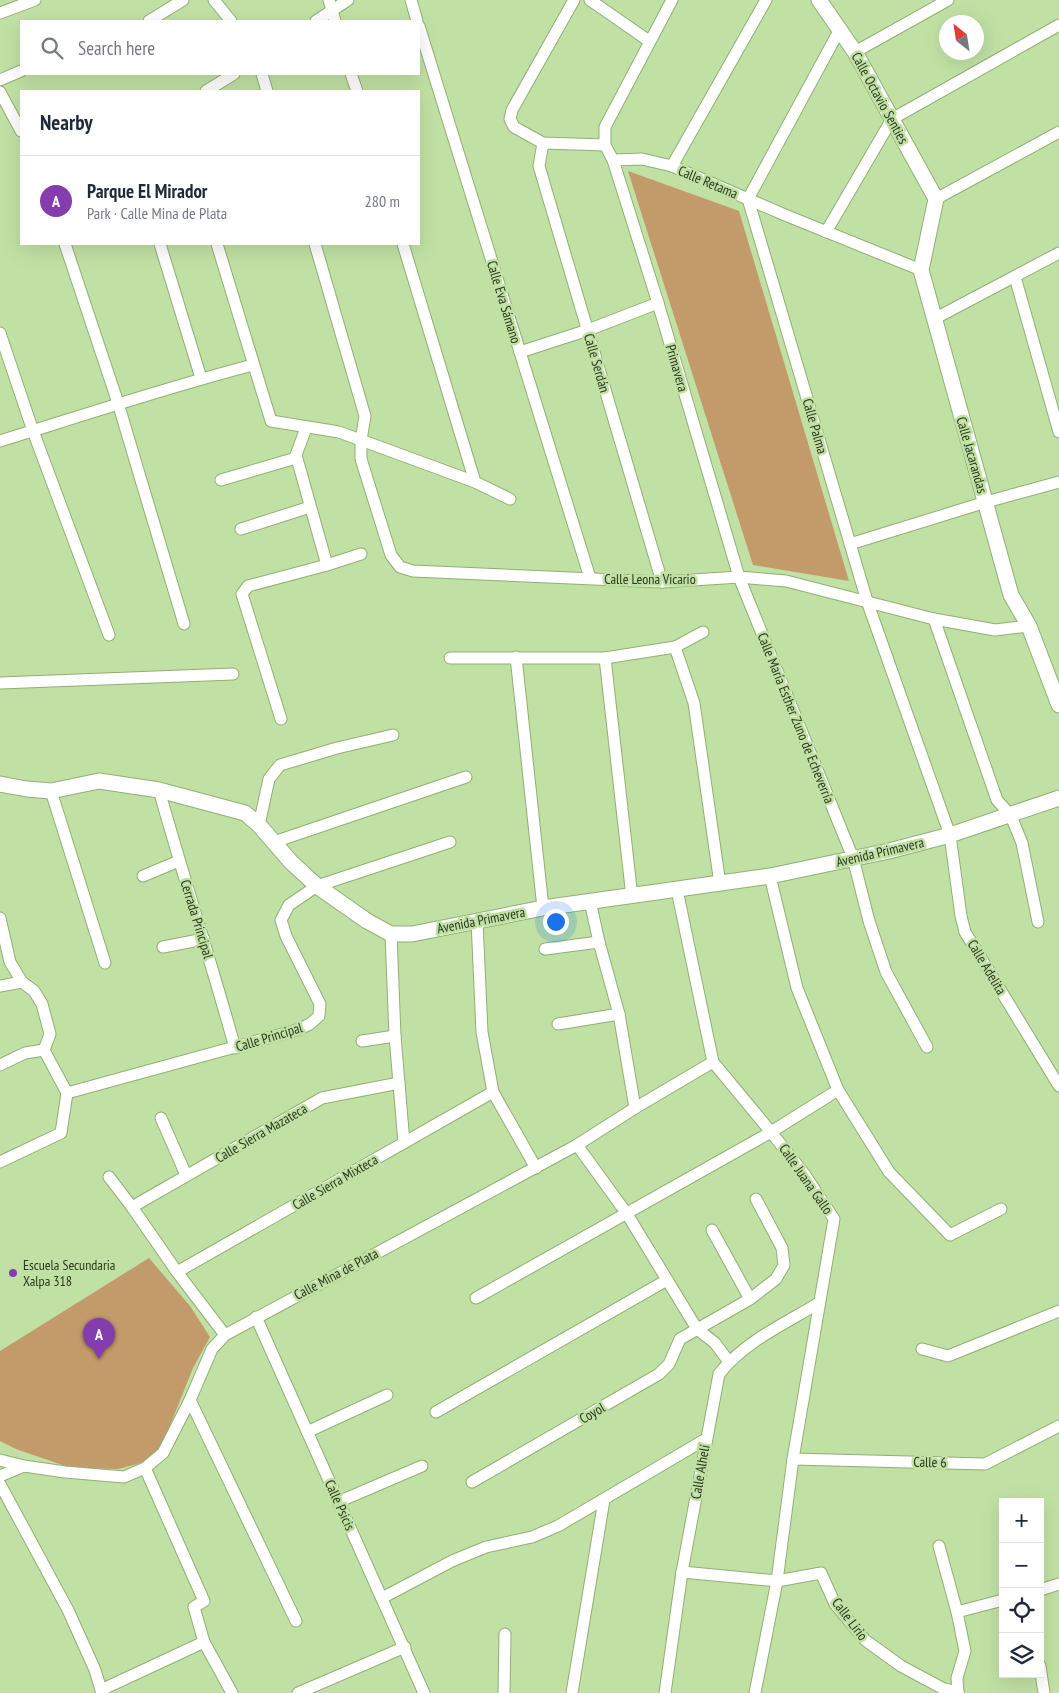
<!DOCTYPE html>
<html lang="en">
<head>
<meta charset="utf-8">
<style>
	body { margin:0; font-family:"PT Sans Narrow",sans-serif; background:#f6f6f7; color:#1f2937 }
	.controls { position:absolute; right:15px; bottom:15px; display:grid; overflow:hidden; border-radius:0px; box-shadow:0 5px 20px #0002 }
	.controls button { width:45px; height:45px; display:grid; place-items:center; padding:0; border:0; border-bottom:1px solid #e0e1e3; background:#fff; color:#1f2937; font:25px sans-serif }
	.compass { position:absolute; left:939px; top:15px; width:45px; height:45px; border-radius:50%; background:#fff; box-shadow:0 5px 20px #0002; rotate:330deg }
	.you { position:absolute; left:555px; top:921px; width:18px; height:18px; margin:-12px; border:4px solid #fff; border-radius:50%; background:#1a73e8; box-shadow:0 0 0 8px #1a73e833 }
	.badge { display:grid; place-items:center; width:32px; height:32px; border-radius:50%; background:#843caf; color:#fff; font-size:16px; font-weight:700 }
	.pin { position:absolute; translate:-50% -41px; filter:drop-shadow(0 1px 2px #0008) }
	.pin::after { content:''; position:absolute; top:26px; width:18px; height:15px; background:inherit; clip-path:polygon(0 0,100% 0,50% 100%) }
	.list { margin:0; padding:0; list-style:none }
	h2 { display:flex; justify-content:space-between; align-items:center; height:65px; margin:0; padding:0 20px; font-size:21px }
	h2 small { font-size:16px; font-weight:400; color:#747a83 }
	.list li { display:grid; grid-template-columns:32px 1fr auto; gap:15px; align-items:center; box-sizing:border-box; height:90px; padding:0 20px; border-top:1px solid #e0e1e3 }
	.list b { display:block; font-size:19px; white-space:nowrap }
	.list p { margin:0; font-size:16px; white-space:nowrap; color:#747a83 }
	.list em { font-size:16px; font-style:normal; color:#747a83 }
	.icon { flex:none; width:28px; height:28px; fill:none; stroke:currentColor; stroke-width:2; stroke-linecap:round; stroke-linejoin:round }
	.map { position:relative; flex:none; width:1059px; height:1693px; overflow:hidden }
	.search { position:absolute; background:#fff; box-shadow:0 5px 20px #0002; left:20px; top:20px; width:400px; height:55px; display:flex; align-items:center; gap:12px; box-sizing:border-box; padding:0 18px; border-radius:0px; color:#747a83; font-size:19px }
	.panel { position:absolute; background:#fff; box-shadow:0 5px 20px #0002; left:20px; top:90px; width:400px; height:155px; border-radius:0px }
	.map>svg:first-child { display:block }
	.green { fill:#c39a6a }
	.lines { fill:none; stroke-linecap:round; stroke-linejoin:round }
	.minor-casing { stroke:#91af74; stroke-width:13 }
	.tertiary-casing { stroke:#91af74; stroke-width:17 }
	.minor { stroke:#fff; stroke-width:11 }
	.tertiary { stroke:#fff; stroke-width:15 }
	.poi-dot { fill:#843caf; stroke:#c1e1a4; stroke-width:2 }
	.labels { text-anchor:middle; dominant-baseline:central; stroke-width:5; stroke-linejoin:round; paint-order:stroke }
	.street-label { font-size:14px; fill:#2b371f; stroke:#c1e1a4 }
	.poi-label { font-size:14px; fill:#2b371f; stroke:#c1e1a4; text-anchor:start }
</style>
</head>
<body>
<div class="map">
<svg width="1059" height="1693" viewBox="0 0 1059 1693">
	<rect width="100%" height="100%" fill="#c1e1a4"/>
	<g class="green">
		<path d="M628,171L739,211L849,581L753,565Z"/>
		<path d="M149,1258L190,1306L210,1337L193,1368L161,1448L145,1462L118,1469L71,1468L16,1449L0,1441V1351Z"/>
	</g>
	<g class="lines">
		<g class="minor-casing">
			<g id="minor">
				<path d="M214,0L231,21"/>
				<path d="M329,0L335,21"/>
				<path d="M411,0L417,21"/>
				<path d="M574,0L512,110L510,119L514,127L543,143L605,145L613,160L642,159L672,166L785,215L921,270"/>
				<path d="M590,0L649,41"/>
				<path d="M0,13L35,0"/>
				<path d="M149,21L183,0"/>
				<path d="M316,21L348,0"/>
				<path d="M419,26L590,578"/>
				<path d="M840,29L748,199L867,601L950,835L961,916L965,932L1059,1086"/>
				<path d="M855,52L948,0"/>
				<path d="M262,74L267,91"/>
				<path d="M351,74L357,91"/>
				<path d="M0,80L21,71"/>
				<path d="M206,91L234,74"/>
				<path d="M0,92L21,131"/>
				<path d="M543,143L539,166L662,582"/>
				<path d="M605,145V127L672,0"/>
				<path d="M613,160L658,303L739,577L853,858L869,921L886,972L927,1047"/>
				<path d="M672,166L766,0"/>
				<path d="M936,199L1059,132"/>
				<path d="M826,232L892,119L1059,25"/>
				<path d="M65,244L118,403L184,624"/>
				<path d="M160,244L201,378"/>
				<path d="M217,244L271,421L339,432L475,482L510,499"/>
				<path d="M315,244L365,416L361,440V459L391,555L400,567L413,571L662,582L739,577L786,581L934,619L995,630L1029,626"/>
				<path d="M403,244L475,482"/>
				<path d="M1015,277L1059,432"/>
				<path d="M934,319L1059,253"/>
				<path d="M0,333L33,431L109,635"/>
				<path d="M520,352L588,330L658,303"/>
				<path d="M306,428L296,455L327,565"/>
				<path d="M0,441C84,415 168,387 253,365"/>
				<path d="M221,480L296,458"/>
				<path d="M241,529L310,507"/>
				<path d="M850,544L986,502L1059,482"/>
				<path d="M934,619L997,800L1011,816L1022,843L1038,922"/>
				<path d="M675,647L694,703L720,884"/>
				<path d="M516,657L543,908"/>
				<path d="M450,658H605L675,647L703,632"/>
				<path d="M605,658L632,897"/>
				<path d="M0,683L233,674"/>
				<path d="M281,719L242,594L248,586L327,565L361,554"/>
				<path d="M159,790C183,876 211,961 235,1048"/>
				<path d="M51,791L105,963"/>
				<path d="M259,825L269,779L280,765L337,748L393,735"/>
				<path d="M274,842L466,777"/>
				<path d="M143,876L179,861"/>
				<path d="M770,876L797,988L838,1090L889,1172L950,1235L1001,1209"/>
				<path d="M677,890L713,1062L771,1132L805,1175L834,1219L793,1459L777,1581L755,1693"/>
				<path d="M590,901L599,942L619,1014L635,1108"/>
				<path d="M0,918L10,962L22,982L34,991L42,1004L50,1034L44,1050L67,1093L61,1133L0,1162"/>
				<path d="M477,921L482,1032L493,1092L536,1168"/>
				<path d="M391,934L395,1036L404,1143"/>
				<path d="M163,947L204,939"/>
				<path d="M545,949L599,942"/>
				<path d="M0,986L22,982"/>
				<path d="M558,1024L619,1014"/>
				<path d="M362,1041L395,1036"/>
				<path d="M0,1065L25,1053L44,1050"/>
				<path d="M67,1093L297,1030L310,1024L319,1016L320,1004L286,936L281,920L289,905L317,886L450,842"/>
				<path d="M161,1118L186,1175"/>
				<path d="M577,1145L627,1214L697,1329L715,1343L729,1362"/>
				<path d="M109,1177L132,1207L177,1272L225,1335"/>
				<path d="M132,1207L322,1098L399,1083"/>
				<path d="M712,1230L750,1299"/>
				<path d="M177,1272L493,1092"/>
				<path d="M476,1298L771,1132L838,1090"/>
				<path d="M256,1317L424,1693"/>
				<path d="M922,1349L948,1356L1059,1311"/>
				<path d="M190,1400L296,1621"/>
				<path d="M436,1412L667,1280"/>
				<path d="M307,1432L387,1395"/>
				<path d="M793,1459L985,1464L1059,1426"/>
				<path d="M0,1460L24,1466L65,1472L124,1477L145,1468L163,1453L190,1400L212,1349L225,1335L577,1145L635,1108L713,1062"/>
				<path d="M145,1468L204,1601L194,1607L204,1642L232,1693"/>
				<path d="M0,1476L24,1466"/>
				<path d="M472,1482L659,1374L669,1364L680,1339L750,1299L776,1279L784,1265L782,1248L756,1199"/>
				<path d="M0,1484L68,1610L95,1670L102,1693"/>
				<path d="M338,1502L422,1466"/>
				<path d="M939,1546L957,1612L965,1651L957,1678L958,1693"/>
				<path d="M682,1572L777,1581L821,1573L835,1604L865,1640L901,1666L944,1689L958,1692"/>
				<path d="M1040,1590L1059,1584"/>
				<path d="M382,1598L452,1561L486,1547L532,1537L558,1526L706,1439"/>
				<path d="M957,1612L1003,1600"/>
				<path d="M1040,1666L1044,1693"/>
				<path d="M101,1690L204,1642"/>
				<path d="M298,1693L405,1647"/>
				<path d="M504,1693L505,1634"/>
				<path d="M572,1693L604,1500"/>
				<path d="M665,1693L682,1572L719,1374C744,1342 784,1324 819,1303"/>
			</g>
		</g>
		<g class="tertiary-casing">
			<g id="tertiary">
				<path d="M819,0L855,52L936,199L921,270L1011,595L1029,626L1059,705"/>
				<path d="M0,784L27,789L51,791L99,781L159,790L245,813L259,825L291,862L317,886L367,921L391,934H412L543,908L770,876L889,851L950,835L1059,798"/>
			</g>
		</g>
		<use href="#minor" class="minor"/>
		<use href="#tertiary" class="tertiary"/>
	</g>
	<circle class="poi-dot" cx="13" cy="1273" r="5"/>
	<g class="labels">
		<g class="street-label">
			<text transform="translate(880 98) rotate(61)">Calle Octavio Senties</text>
			<text transform="translate(708 182) rotate(23)">Calle Retama</text>
			<text transform="translate(504 302) rotate(73)">Calle Eva Sámano</text>
			<text transform="translate(597 363) rotate(74)">Calle Serdán</text>
			<text transform="translate(677 368) rotate(74)">Primavera</text>
			<text transform="translate(815 426) rotate(74)">Calle Palma</text>
			<text transform="translate(972 455) rotate(74)">Calle Jacarandas</text>
			<text x="650" y="579">Calle Leona Vicario</text>
			<text transform="translate(796 718) rotate(68)">Calle María Esther Zuno de Echeverría</text>
			<text transform="translate(880 852) rotate(-13)">Avenida Primavera</text>
			<text transform="translate(197 919) rotate(73)">Cerrada Principal</text>
			<text transform="translate(481 920) rotate(-11)">Avenida Primavera</text>
			<text transform="translate(987 967) rotate(59)">Calle Adelita</text>
			<text transform="translate(269 1037) rotate(-17)">Calle Principal</text>
			<text transform="translate(261 1133) rotate(-30)">Calle Sierra Mazateca</text>
			<text transform="translate(806 1179) rotate(55)">Calle Juana Gallo</text>
			<text transform="translate(335 1182) rotate(-30)">Calle Sierra Mixteca</text>
			<text transform="translate(336 1274) rotate(-28)">Calle Mina de Plata</text>
			<text transform="translate(592 1413) rotate(-30)">Coyol</text>
			<text transform="translate(930 1462) rotate(1)">Calle 6</text>
			<text transform="translate(700 1472) rotate(-80)">Calle Alhelí</text>
			<text transform="translate(340 1505) rotate(66)">Calle Psicis</text>
			<text transform="translate(850 1619) rotate(53)">Calle Lirio</text>
		</g>
		<g class="poi-label">
			<text x="23" y="1265">Escuela Secundaria<tspan x="23" dy="16">Xalpa 318</tspan></text>
		</g>
	</g>
</svg>
<div class="controls">
<button>+</button>
<button>−</button>
<button><svg class="icon" aria-label="locate" viewBox="0 0 24 24"><circle cx="12" cy="12" r="6"/><path d="M12 2v4M12 18v4M2 12h4M18 12h4"/></svg></button>
<button><svg class="icon" aria-label="layers" viewBox="0 0 24 24"><path d="M12 4l9 5-9 5-9-5zM3 14l9 5 9-5"/></svg></button>
</div>
<svg class="compass" viewBox="-18 -18 36 36"><path d="M0-13l5 13h-10z" fill="#e53935"/><path d="M0 13l5-13h-10z" fill="#747a83"/></svg>
<div class="you"></div>
<div class="pin badge" style="left:99px;top:1359px">A</div>
<div class="search"><svg class="icon" aria-label="search" viewBox="0 0 24 24"><circle cx="10" cy="10" r="6"/><path d="M15 15l6 6"/></svg>Search here</div>
<section class="panel">
<h2>Nearby<small></small></h2>
<ul class="list">
<li><span class="badge">A</span><div><b>Parque El Mirador</b><p>Park · Calle Mina de Plata</p></div><em>280 m</em></li>
</ul>
</section>
</div>
</body>
</html>
